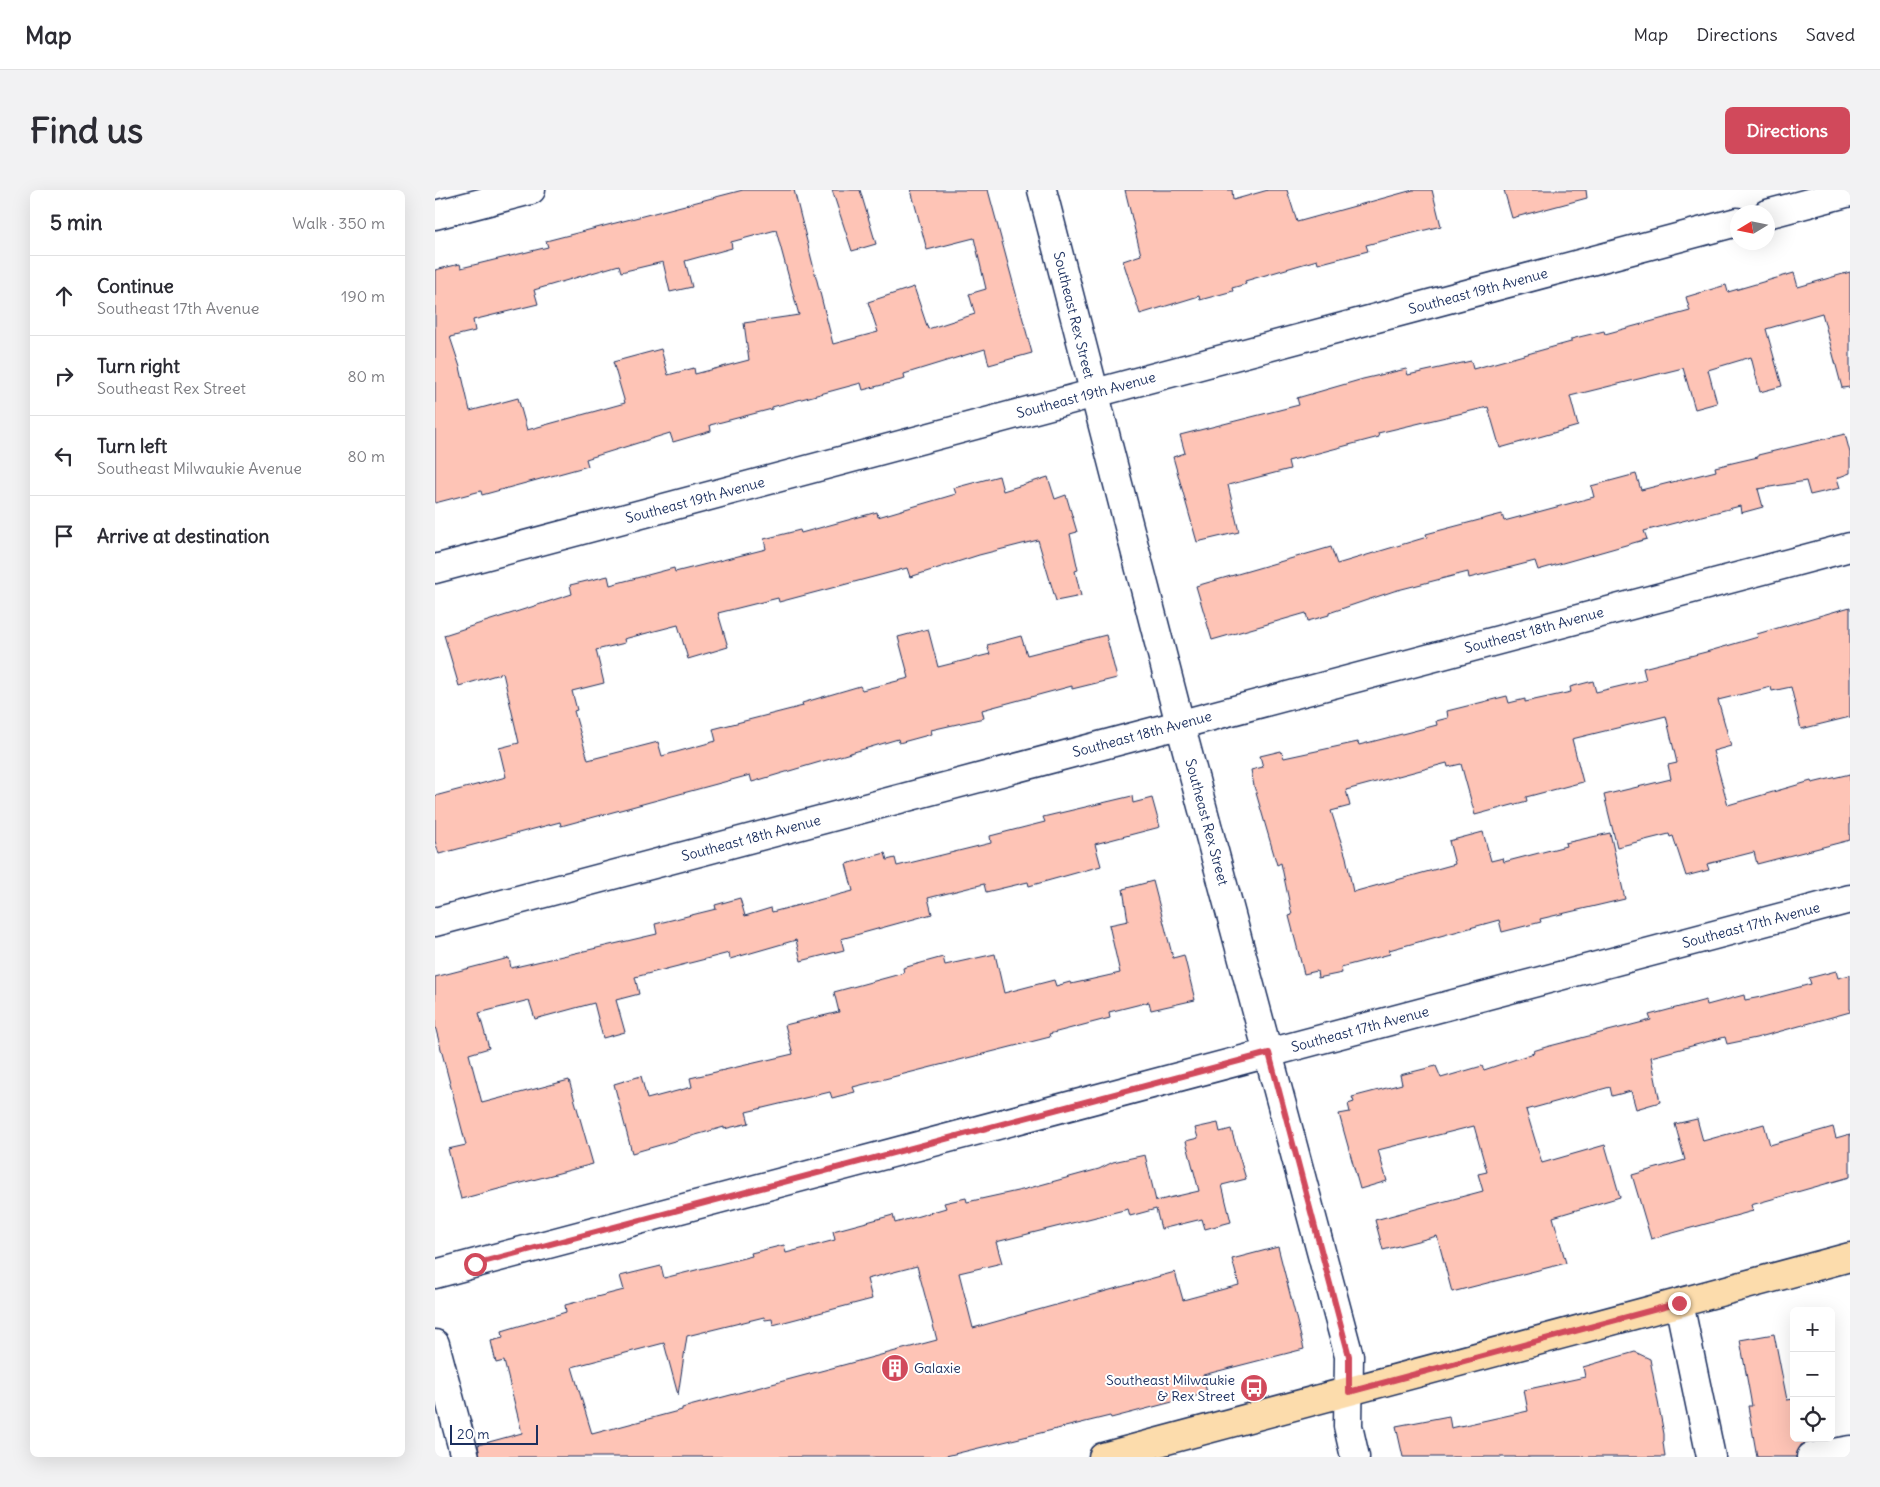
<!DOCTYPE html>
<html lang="en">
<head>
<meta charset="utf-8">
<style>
	body { margin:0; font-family:Delius,sans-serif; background:#f2f2f3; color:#2b2b33 }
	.controls { position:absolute; right:15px; bottom:15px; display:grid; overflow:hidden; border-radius:8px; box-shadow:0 5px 20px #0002 }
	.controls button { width:45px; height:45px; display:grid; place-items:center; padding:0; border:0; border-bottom:1px solid #e1e1e2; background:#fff; color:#2b2b33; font:25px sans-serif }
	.compass { position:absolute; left:1295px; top:15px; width:45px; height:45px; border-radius:50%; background:#fff; box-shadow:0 5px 20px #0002; rotate:260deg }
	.scale { position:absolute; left:15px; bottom:12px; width:88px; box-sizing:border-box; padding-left:5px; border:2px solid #1b2f5e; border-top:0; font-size:14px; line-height:18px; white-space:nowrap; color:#1b2f5e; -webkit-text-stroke:4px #fff; paint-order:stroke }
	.stop { position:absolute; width:15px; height:15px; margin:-11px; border:4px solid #d1495b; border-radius:50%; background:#fff }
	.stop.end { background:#d1495b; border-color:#fff; box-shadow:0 1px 5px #0008 }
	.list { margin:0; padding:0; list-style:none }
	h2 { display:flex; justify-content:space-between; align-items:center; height:65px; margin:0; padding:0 20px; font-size:21px }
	h2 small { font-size:16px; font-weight:400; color:#7c7c81 }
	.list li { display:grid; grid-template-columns:32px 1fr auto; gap:15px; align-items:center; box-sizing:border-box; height:80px; padding:0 20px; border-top:1px solid #e1e1e2 }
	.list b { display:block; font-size:19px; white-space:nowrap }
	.list p { margin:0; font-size:16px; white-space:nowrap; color:#7c7c81 }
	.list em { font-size:16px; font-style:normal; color:#7c7c81 }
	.icon { flex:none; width:28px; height:28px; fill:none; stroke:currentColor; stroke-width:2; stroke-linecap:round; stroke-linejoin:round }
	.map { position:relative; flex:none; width:1415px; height:1267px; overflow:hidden; border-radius:8px }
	header { display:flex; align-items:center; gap:30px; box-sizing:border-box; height:70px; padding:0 25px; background:#fff; border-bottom:1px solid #e1e1e2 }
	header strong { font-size:24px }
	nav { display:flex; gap:28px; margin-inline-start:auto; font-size:18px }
	.intro { display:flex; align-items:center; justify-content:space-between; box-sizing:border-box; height:120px; padding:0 30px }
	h1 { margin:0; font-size:35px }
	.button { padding:12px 22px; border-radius:8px; background:#d1495b; color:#fff; font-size:18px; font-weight:700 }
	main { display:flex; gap:30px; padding:0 30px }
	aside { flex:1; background:#fff; border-radius:8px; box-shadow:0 5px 20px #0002 }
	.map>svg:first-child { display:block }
	.building { fill:#fec4b6; stroke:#1b2f5e; fill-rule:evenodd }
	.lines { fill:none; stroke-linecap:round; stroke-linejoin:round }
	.minor-casing { stroke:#1b2f5e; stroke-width:31 }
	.major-casing { stroke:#1b2f5e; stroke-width:31 }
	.minor { stroke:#fff; stroke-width:28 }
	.major { stroke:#fcdcac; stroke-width:28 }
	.route { stroke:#d1495b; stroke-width:6 }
	.labels { text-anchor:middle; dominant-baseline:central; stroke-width:4; stroke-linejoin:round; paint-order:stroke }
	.street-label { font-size:14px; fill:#1b2f5e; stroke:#fff }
	.poi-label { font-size:14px; fill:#1b2f5e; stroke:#fff; text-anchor:start }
</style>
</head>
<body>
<header>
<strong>Map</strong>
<nav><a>Map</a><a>Directions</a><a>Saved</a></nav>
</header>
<div class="intro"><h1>Find us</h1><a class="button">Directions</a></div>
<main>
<aside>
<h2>5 min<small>Walk · 350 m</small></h2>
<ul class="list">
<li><svg class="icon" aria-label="ahead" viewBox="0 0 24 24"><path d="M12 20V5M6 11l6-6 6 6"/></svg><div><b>Continue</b><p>Southeast 17th Avenue</p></div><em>190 m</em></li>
<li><svg class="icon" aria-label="right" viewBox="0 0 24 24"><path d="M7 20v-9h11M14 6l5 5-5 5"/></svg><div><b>Turn right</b><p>Southeast Rex Street</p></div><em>80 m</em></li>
<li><svg class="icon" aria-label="left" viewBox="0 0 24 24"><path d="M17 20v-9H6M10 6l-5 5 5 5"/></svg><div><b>Turn left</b><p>Southeast Milwaukie Avenue</p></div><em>80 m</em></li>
<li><svg class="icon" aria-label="arrive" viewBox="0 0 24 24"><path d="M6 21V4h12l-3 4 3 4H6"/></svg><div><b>Arrive at destination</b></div></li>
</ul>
</aside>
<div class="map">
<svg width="1415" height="1267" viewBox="0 0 1415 1267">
	<rect width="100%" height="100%" fill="#fff"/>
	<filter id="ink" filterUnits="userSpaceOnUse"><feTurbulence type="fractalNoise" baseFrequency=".02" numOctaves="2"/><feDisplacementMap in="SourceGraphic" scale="10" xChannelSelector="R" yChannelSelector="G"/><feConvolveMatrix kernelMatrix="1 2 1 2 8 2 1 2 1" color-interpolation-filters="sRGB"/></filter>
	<g filter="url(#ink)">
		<g class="building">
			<path d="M308,0H359L398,154L443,142L433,112L479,97L493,139L540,124L534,104L551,99L539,48L492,60L476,0H553L597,163L554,175L550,159L469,184L470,189L428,200L426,193L337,217V219L275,235L276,241L238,252L235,243L151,269L153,276L47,305L46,301L0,313V80L25,74L26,78L113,57L111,51ZM341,40L364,125L309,133L314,170L260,184L259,178L233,185L226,159L178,172L190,213L92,240L83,208L35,221L25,177L15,147L40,141L38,130L103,114L99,100L184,75L186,82L228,72L235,102L257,97L250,71L297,58L296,52Z"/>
			<path d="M397,0H425L441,54L417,61Z"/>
			<path d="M690,0H797L798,10L833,0H852L862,32L978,0H997L1006,36L931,55L933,61L883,74L882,70L810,91L811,94L797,98L798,101L765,110L764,106L705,124L688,71L706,65Z"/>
			<path d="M1069,0H1151L1152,8L1077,28Z"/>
			<path d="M1415,82V197L1407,198L1387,123L1331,139L1347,196L1325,202L1316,167L1273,180L1282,213L1260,219L1248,178L1135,206L1143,236L1065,258L1053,217L943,243L944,247L853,271L855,279L793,295L804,342L762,352L738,267L750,263L745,245L864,215L862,208L928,189L971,179L973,185L1036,171L1038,179L1136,152V149L1169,141L1170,144L1255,121L1251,107L1291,95L1293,102L1359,83L1363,97Z"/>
			<path d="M1410,244L1415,263V283L1402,288L1405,298L1375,305L1371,291L1323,299L1328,317L1306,323L1305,316L1209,341L1212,349L1103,380L1100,371L1034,388L1033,382L959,401L894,423V425L873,431L871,423L777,450L761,396L896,357L902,374L992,347L991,344L1067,324L1069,331L1159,307L1156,296L1201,284L1206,300L1281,281L1280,277L1323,267V265Z"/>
			<path d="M564,286L568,301L613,287L620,309L631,305L642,342L635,344L643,380L640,381L646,406L621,411L603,350L544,365L475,387L472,378L344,412L343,408L283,423L293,457L253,469L243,435L189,449L190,453L161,460L169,493L137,501L142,520L139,521L153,570L223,552L227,566L281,551L278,539L368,516L367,513L425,496L427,500L474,488L463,447L493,439L503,477L555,464L552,455L586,446L592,465L671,445L682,488L637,499V496L547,520L549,528L496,540L497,544L464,553L463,549L317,592L315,585L126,636L125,632L4,664L0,651V606L71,587L64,558L84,553L68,483L24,496L9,445L137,404L135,395L173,386L175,395L239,378L240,382L331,359L329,349L365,340L366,343L442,322L443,327L521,304L519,298Z"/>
			<path d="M1415,417V527L1366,539L1356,497L1337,501L1336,497L1283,510L1296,556L1278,561L1293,615L1376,591L1377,593L1415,584V650L1322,674L1319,662L1272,674L1274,680L1251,686L1238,646L1235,647L1234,644L1182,657L1169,605L1236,589L1233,575L1242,573L1231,526L1137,549L1148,592L1091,607L1092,611L1040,625L1026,574L1013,577L1012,573L911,600L915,616L896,621L911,667L918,702L1020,674L1014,651L1048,642L1056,671L1068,668L1069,672L1131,656L1130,653L1175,643L1190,709L1105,729L1106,732L1067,742L1064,730L954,760L955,764L906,777L907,783L883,788L882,781L869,784L854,726L857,725L846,673L842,675L819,596L816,580L828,577L825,566L846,561L849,568L923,552L924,555L1002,535L1001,531L1013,528L1012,521L1072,506L1074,513L1090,509V512L1136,502L1135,497L1158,491L1161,502L1211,490L1208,478L1271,462L1323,447L1322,444Z"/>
			<path d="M697,606L698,613L717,608L725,637L660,654L666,676L594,696L593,692L551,702L549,694L493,708L497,724L406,749L409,760L366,771L361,750L295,769L294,763L200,787L204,804L181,810L190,842L168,848L159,813L100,829L94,810L44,823L54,858L34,864L47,913L134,890L158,974L26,1009L13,959L31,955L0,836V787L74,768L76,778L222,744L220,734L281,719L280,715L305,708L310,726L336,718L337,722L418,701L411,674L450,663L452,670L460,668L462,676L556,653L555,646L610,632L608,627Z"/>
			<path d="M718,691L738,768L749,765L760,810L716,820L714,812L674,822L675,828L614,844L615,847L418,897L420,902L397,908L395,902L311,922L314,933L289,939V937L197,963L179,894L206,886L212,909L257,897L255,888L358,864L350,835L404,822L399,802L469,783L468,778L508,767L510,775L560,764L569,803L619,790L621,796L635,792L636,794L685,783L674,735L693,731L688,699Z"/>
			<path d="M1401,781L1403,788L1415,785V822L1321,848L1292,854L1290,847L1216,867L1225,912L1201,919L1196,901L1177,906L1175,897L1091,920L1107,973L1170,955L1185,1007L1118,1027L1131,1073L1017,1102L1002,1046L948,1060L940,1030L1048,1001L1043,984L1052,982L1039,936L943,960L952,991L925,999L904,924L915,922L913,914L919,912L917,907L967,894L965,885L1001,876L1006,888L1047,876L1049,880L1099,863L1098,861L1111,857L1216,830L1214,825L1271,810L1272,815L1309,805L1310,810L1326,807L1376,794L1374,788Z"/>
			<path d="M1262,929L1268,951L1329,934L1335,955L1398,937L1401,948L1415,944V987L1316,1015L1318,1021L1216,1049L1197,985L1250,970L1240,934Z"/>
			<path d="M783,933L785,942L796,939L811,989L787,995L796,1032L770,1039L767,1029L726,1039L721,1019L695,1026L693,1019L561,1052L567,1073L524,1083L538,1138L740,1082L748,1110L804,1095L797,1069L843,1057L869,1159L768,1185L772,1203L676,1228L675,1226L507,1267H45L43,1255L87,1243L69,1171L61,1173L56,1151L68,1148L67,1141L131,1122L130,1115L189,1100L185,1086L226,1076L229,1088L317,1066L316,1063L349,1055L351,1063L400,1050L398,1041L458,1025L460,1033L511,1018L509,1013L531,1008L532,1012L587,1000L664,979L678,972L710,965L721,1011L764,1001L751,951L763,948L760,938ZM482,1076L502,1150L247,1218V1220L157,1244L137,1177L229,1153L243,1205L252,1146L329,1127L330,1130L337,1129L338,1135L437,1109L432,1089Z"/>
			<path d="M1339,1144L1352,1210L1359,1209V1248H1376V1251L1366,1255L1361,1267H1322L1313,1216H1317L1305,1150Z"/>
			<path d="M1200,1162L1215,1169L1229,1244V1251L1228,1252L1230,1267H968L961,1236L1014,1226L1016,1238L1093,1221L1089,1200L1150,1187L1148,1177Z"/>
		</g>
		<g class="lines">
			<g class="minor-casing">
				<g id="minor">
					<path d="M607,0L745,534L914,1166L913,1236L920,1267"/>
					<path d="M1332,24L1415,2"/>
					<path d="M0,25L96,0"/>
					<path d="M0,379L1302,32"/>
					<path d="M0,732L1415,357"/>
					<path d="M0,1084L1415,709"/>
					<path d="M1244,1113L1276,1267"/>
					<path d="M0,1154L30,1267"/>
					<path d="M1376,1267L1415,1260"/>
				</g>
			</g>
			<g class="major-casing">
				<path id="major" d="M668,1267L1415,1067"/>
			</g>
			<use href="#minor" class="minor"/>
			<use href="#major" class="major"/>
		</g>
	</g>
	<g class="lines" filter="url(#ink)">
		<path class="route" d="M40,1074L834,863L914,1166V1202L1244,1113"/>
	</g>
	<defs>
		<g id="building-disc" transform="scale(1.4375)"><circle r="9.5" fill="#d1495b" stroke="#fff"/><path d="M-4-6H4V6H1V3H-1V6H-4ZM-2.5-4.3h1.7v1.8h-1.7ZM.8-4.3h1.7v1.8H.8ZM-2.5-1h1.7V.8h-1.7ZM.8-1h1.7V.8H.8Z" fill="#fff"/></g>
		<g id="bus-disc" transform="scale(1.4375)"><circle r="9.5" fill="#d1495b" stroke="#fff"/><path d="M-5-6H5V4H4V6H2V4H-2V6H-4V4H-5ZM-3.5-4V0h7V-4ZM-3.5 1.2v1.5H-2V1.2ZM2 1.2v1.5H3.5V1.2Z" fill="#fff"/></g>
	</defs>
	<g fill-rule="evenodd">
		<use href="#building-disc" x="460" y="1178"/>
		<use href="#bus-disc" x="819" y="1198"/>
	</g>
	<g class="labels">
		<g class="street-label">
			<text transform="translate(1043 101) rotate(-15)">Southeast 19th Avenue</text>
			<text transform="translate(639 125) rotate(76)">Southeast Rex Street</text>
			<text transform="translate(651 205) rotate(-15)">Southeast 19th Avenue</text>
			<text transform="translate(260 310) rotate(-15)">Southeast 19th Avenue</text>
			<text transform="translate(1099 440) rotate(-15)">Southeast 18th Avenue</text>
			<text transform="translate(707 544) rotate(-15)">Southeast 18th Avenue</text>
			<text transform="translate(772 632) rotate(75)">Southeast Rex Street</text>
			<text transform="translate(316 648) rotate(-15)">Southeast 18th Avenue</text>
			<text transform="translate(1316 735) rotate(-15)">Southeast 17th Avenue</text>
			<text transform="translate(925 839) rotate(-15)">Southeast 17th Avenue</text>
		</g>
		<g class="poi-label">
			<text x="479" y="1178">Galaxie</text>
			<text x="800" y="1190" text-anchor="end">Southeast Milwaukie<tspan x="800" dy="16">&amp; Rex Street</tspan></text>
		</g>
	</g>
</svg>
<div class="controls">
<button>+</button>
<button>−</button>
<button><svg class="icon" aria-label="locate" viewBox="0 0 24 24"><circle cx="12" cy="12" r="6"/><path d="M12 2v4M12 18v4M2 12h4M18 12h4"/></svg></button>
</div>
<svg class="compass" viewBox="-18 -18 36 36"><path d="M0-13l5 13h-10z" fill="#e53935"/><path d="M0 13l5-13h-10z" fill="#7c7c81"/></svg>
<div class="scale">20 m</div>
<div class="stop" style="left:40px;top:1074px"></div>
<div class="stop end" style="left:1244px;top:1113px"></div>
</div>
</main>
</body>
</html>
